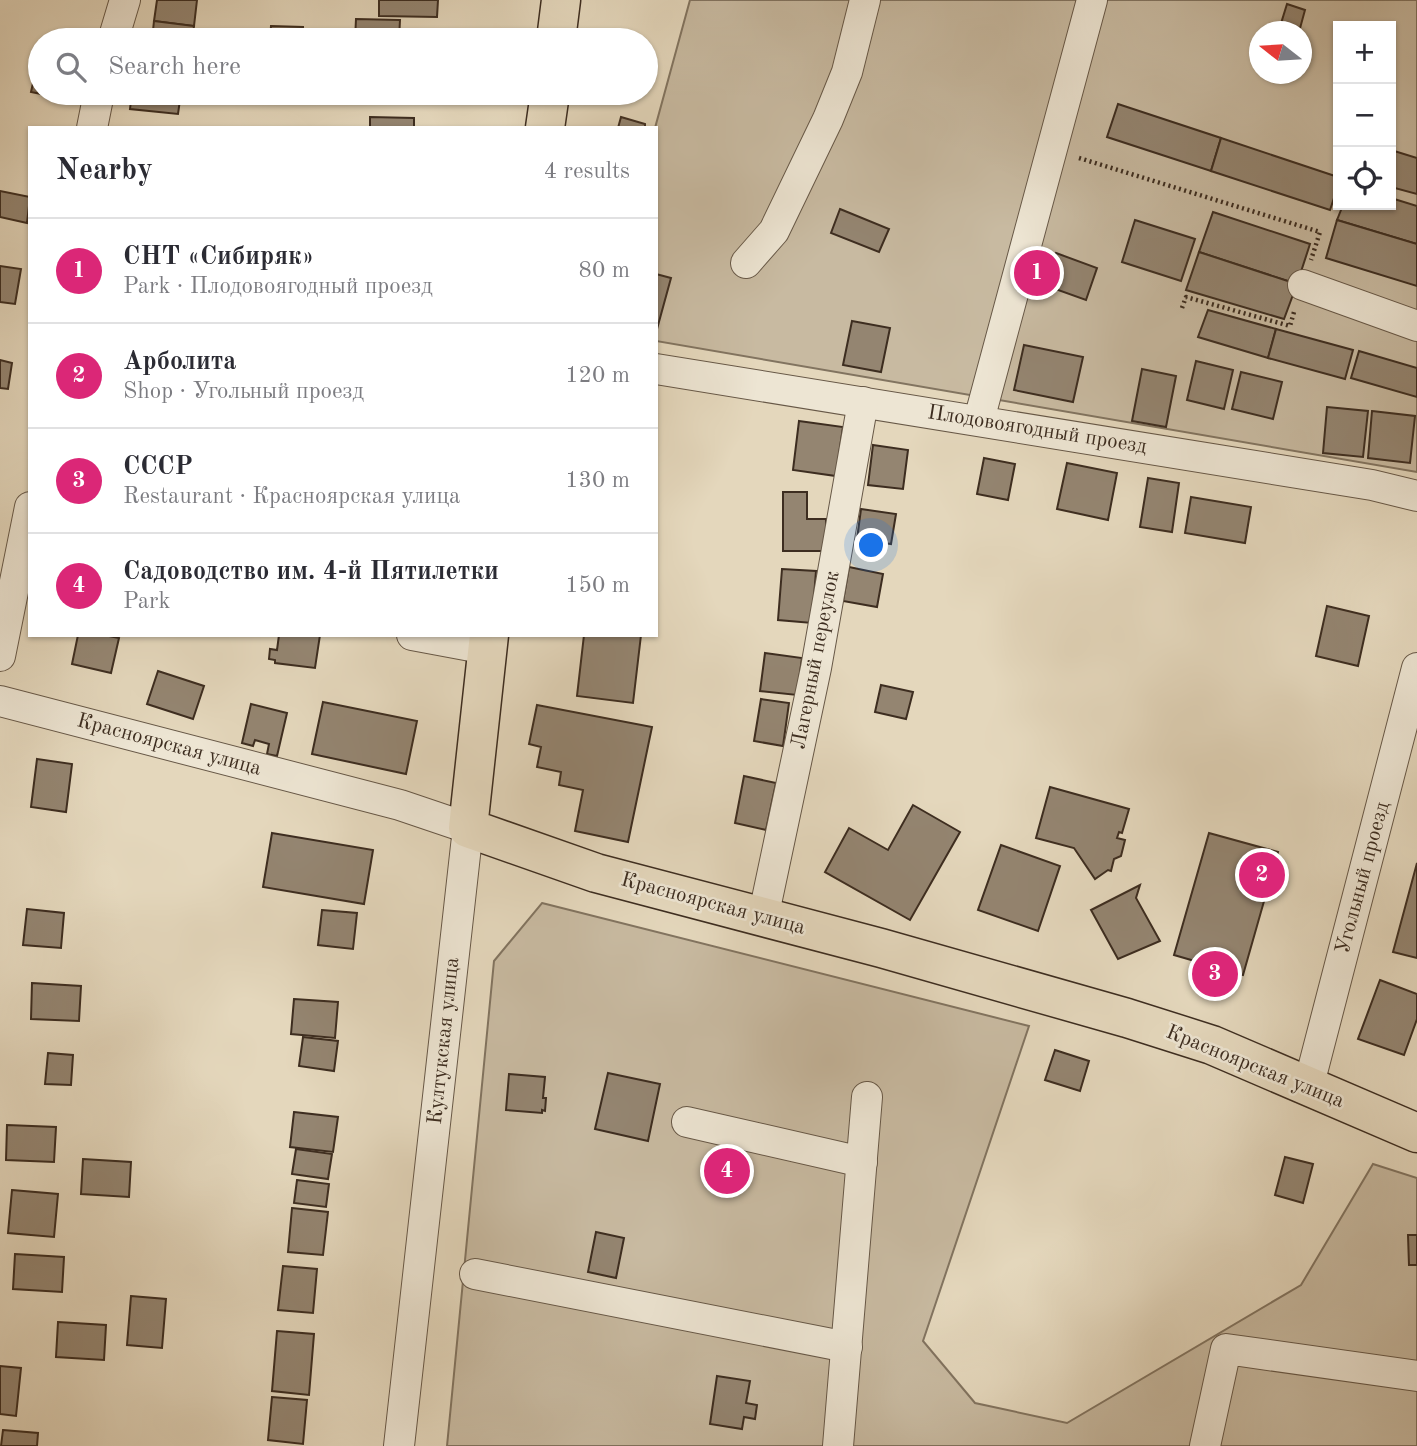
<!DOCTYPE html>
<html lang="en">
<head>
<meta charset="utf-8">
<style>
	body { margin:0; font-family:"Old Standard TT",serif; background:#f7f7f7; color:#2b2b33 }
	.controls { position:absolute; right:21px; top:21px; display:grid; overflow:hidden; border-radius:0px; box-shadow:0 2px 5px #0004 }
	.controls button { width:63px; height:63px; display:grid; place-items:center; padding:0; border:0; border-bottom:2px solid #e1e1e2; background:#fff; color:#2b2b33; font:35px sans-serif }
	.compass { position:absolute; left:1249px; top:21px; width:63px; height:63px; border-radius:50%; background:#fff; box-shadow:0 2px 5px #0004; rotate:287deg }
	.you { position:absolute; left:872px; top:546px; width:24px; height:24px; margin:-18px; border:5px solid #fff; border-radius:50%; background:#1a73e8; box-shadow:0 0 0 10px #1a73e833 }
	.badge { display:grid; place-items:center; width:46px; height:46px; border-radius:50%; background:#db2777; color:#fff; font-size:23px; font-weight:700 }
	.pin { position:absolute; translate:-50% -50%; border:4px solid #fff; box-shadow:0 2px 7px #0006 }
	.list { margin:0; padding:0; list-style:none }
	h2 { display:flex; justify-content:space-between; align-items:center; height:91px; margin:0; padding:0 28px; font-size:30px }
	h2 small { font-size:23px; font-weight:400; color:#7c7c81 }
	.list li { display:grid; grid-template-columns:46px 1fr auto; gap:21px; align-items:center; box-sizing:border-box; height:105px; padding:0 28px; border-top:2px solid #e1e1e2 }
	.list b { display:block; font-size:26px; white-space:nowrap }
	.list p { margin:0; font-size:23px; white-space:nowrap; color:#7c7c81 }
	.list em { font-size:23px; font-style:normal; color:#7c7c81 }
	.icon { flex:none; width:38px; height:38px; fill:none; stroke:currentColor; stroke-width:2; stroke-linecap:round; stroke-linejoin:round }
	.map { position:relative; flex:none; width:1417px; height:1446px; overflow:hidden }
	.search { position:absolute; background:#fff; box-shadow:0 2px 5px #0004; left:28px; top:28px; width:630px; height:77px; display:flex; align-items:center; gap:18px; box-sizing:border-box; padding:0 24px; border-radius:38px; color:#7c7c81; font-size:26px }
	.panel { position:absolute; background:#fff; box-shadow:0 2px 5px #0004; left:28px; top:126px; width:630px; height:511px; border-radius:0px }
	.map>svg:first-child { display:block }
	.green { fill:#c8baa1; stroke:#827460; stroke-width:2; fill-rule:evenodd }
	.building { fill:#948571; stroke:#3d2d20; stroke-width:2 }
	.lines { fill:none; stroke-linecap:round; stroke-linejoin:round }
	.minor-casing { stroke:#675847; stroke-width:32 }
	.major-casing { stroke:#3d2d20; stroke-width:41 }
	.path { stroke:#3d2d20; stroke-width:4.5; stroke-dasharray:2 3.5; stroke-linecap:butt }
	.minor { stroke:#ede5d3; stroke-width:30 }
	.major { stroke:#e4d7bc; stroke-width:38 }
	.labels { text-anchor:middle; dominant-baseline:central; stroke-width:5; stroke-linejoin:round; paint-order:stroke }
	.street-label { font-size:21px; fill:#3d2d20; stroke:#ede5d3 }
</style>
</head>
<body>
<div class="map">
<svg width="1417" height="1446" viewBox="0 0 1417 1446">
	<rect width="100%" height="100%" fill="#e4d7bc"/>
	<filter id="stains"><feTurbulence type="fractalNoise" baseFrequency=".00286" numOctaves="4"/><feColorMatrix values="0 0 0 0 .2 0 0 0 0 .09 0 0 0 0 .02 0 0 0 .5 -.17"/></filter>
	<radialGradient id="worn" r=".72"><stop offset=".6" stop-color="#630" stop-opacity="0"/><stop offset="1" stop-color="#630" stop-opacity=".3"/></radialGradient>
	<g class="green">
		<path d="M690,0H1417V472L656,341L655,128ZM1338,26H1391V205H1338ZM1260,32H1302V74H1260Z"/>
		<path d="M542,903L1029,1026L923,1341L975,1403L1067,1423L1301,1285L1373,1164L1417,1178V1446H447L494,961Z"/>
	</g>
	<g class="building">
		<path d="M157,0H197L194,26L154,21Z"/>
		<path d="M379,0H438L437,17L379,16Z"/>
		<path d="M1287,4L1305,10L1299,32L1279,30Z"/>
		<path d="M356,19L400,20L399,40H355Z"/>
		<path d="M154,21L194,26L192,40H152Z"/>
		<path d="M271,26L303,27V40H270Z"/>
		<path d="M40,52V93H62L61,98L31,92Z"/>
		<path d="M132,93H181L178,114L130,109Z"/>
		<path d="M1118,104L1221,138L1211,171L1107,137Z"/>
		<path d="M370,117L414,118V128H370Z"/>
		<path d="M621,117L645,124V128H618Z"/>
		<path d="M1221,138L1338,177V186L1330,210L1211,171Z"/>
		<path d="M1391,150L1417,158V194L1391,187Z"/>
		<path d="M0,191L30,197L27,223L0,217Z"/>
		<path d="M1391,198L1417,206V244L1337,220L1343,205H1391Z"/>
		<path d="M840,209L889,229L879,252L831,233Z"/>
		<path d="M1213,212L1310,244L1297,284L1199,252Z"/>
		<path d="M1135,220L1195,239L1181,281L1122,262Z"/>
		<path d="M1337,220L1417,244V286L1326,258Z"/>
		<path d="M1199,252L1297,284L1284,319L1186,290Z"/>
		<path d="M1056,253L1097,268L1086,300L1044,285Z"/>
		<path d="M0,266L21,269L15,304L0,302Z"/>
		<path d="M656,274L671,278L657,329L656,328Z"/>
		<path d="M1208,310L1276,329L1268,358L1198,337Z"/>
		<path d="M852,321L890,328L881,372L843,365Z"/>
		<path d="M1276,329L1353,350L1345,379L1268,358Z"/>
		<path d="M1024,345L1083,357L1073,402L1014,390Z"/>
		<path d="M1359,351L1417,368V397L1351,378Z"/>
		<path d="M0,360L12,363L8,389L0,388Z"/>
		<path d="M1196,361L1233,370L1224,409L1187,400Z"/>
		<path d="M1142,369L1176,376L1166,427L1132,421Z"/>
		<path d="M1241,372L1282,382L1273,419L1232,409Z"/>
		<path d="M1327,407L1368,411L1363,457L1323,453Z"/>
		<path d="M1372,411L1415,416L1410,463L1368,458Z"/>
		<path d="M799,421L843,427L836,476L793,470Z"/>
		<path d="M873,445L908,450L903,489L868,485Z"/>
		<path d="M984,458L1015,464L1008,500L977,494Z"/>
		<path d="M1067,463L1117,473L1108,520L1057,509Z"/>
		<path d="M1148,478L1179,483L1172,532L1140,527Z"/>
		<path d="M783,492H807V519H826V551H783Z"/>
		<path d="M1191,497L1251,507L1245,543L1185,533Z"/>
		<path d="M861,509L896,514L891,544L857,539Z"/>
		<path d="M849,567L883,574L877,607L843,601Z"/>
		<path d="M782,569L816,571L812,623L778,620Z"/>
		<path d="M1327,606L1369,616L1358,666L1316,656Z"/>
		<path d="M78,635H104L119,638L111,673L72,664Z"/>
		<path d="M279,635H320L315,668L275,663V660L269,659L270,649L277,650Z"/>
		<path d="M584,635H641L633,703L577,696Z"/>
		<path d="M765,653L802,658L797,695L760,691Z"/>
		<path d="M158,671L204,686L193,719L147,704Z"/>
		<path d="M881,685L913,692L906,719L875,712Z"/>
		<path d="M761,699L789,703L783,746L754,741Z"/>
		<path d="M323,702L417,721L406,774L312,754Z"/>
		<path d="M251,704L287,713L277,756L267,754L269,744L255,740L253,746L242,743Z"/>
		<path d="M537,705L652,727L628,842L575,831L583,790L559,785L561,772L537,767L541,747L529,744Z"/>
		<path d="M37,759L72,764L66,812L31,807Z"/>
		<path d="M744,776L776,783L766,830L735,823Z"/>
		<path d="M1050,787L1129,809L1122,833L1119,832L1117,838L1125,840L1121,856L1114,859L1111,871L1108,870L1095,879L1074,848L1036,838Z"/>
		<path d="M913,805L960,832L910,920L825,872L849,828L888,850Z"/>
		<path d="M272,833L373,850L364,904L263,887Z"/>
		<path d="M1209,833L1278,852L1243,975L1174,955Z"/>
		<path d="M1001,845L1060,866L1038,931L978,910Z"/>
		<path d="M1417,863V958L1393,952Z"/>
		<path d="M1140,885L1136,898L1160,941L1118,959L1091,910Z"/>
		<path d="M27,909L64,913L61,948L23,945Z"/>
		<path d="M322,910L357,913L353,949L318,945Z"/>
		<path d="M1380,980L1417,994V1019L1404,1055L1358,1039Z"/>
		<path d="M32,983L81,986L79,1021L31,1019Z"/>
		<path d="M294,999L338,1002L335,1038L291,1034Z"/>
		<path d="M303,1037L338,1041L334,1071L299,1066Z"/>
		<path d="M1055,1050L1089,1061L1080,1091L1045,1080Z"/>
		<path d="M48,1053L73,1055L71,1085L45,1084Z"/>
		<path d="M608,1073L660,1084L648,1141L595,1129Z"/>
		<path d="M509,1074L545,1077L543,1098H546L545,1111L542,1110V1113L506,1110Z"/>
		<path d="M294,1112L338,1117L333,1152L290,1147Z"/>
		<path d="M7,1125L56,1127L54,1162L6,1160Z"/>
		<path d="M296,1149L332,1154L328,1179L292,1174Z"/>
		<path d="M1285,1157L1313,1164L1303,1203L1275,1195Z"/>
		<path d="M83,1159L131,1162L129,1197L81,1194Z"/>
		<path d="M297,1180L329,1184L326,1207L294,1203Z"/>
		<path d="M12,1190L58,1194L54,1237L8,1233Z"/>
		<path d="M292,1208L328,1212L323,1255L288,1252Z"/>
		<path d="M596,1232L624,1238L616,1278L588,1272Z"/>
		<path d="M1408,1235H1417V1265H1409Z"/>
		<path d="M15,1254L64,1257L62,1292L13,1289Z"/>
		<path d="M283,1266L317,1269L313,1313L278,1310Z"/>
		<path d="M131,1296L166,1299L162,1348L127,1345Z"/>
		<path d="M58,1322L106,1325L104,1360L56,1357Z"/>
		<path d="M277,1331L314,1334L309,1395L272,1391Z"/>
		<path d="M0,1366L21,1368L16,1416L0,1414Z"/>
		<path d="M717,1376L750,1381L746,1403L757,1405L755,1419L744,1417L742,1429L710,1424Z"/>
		<path d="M272,1397L307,1400L303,1444L268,1440Z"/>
		<path d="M3,1430L38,1433L37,1446H1Z"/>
	</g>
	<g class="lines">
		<g class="minor-casing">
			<g id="minor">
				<path d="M113,40L125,0"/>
				<path d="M92,128L99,93"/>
				<path d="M746,263L774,231L828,119L847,72L865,0"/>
				<path d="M1303,285L1417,326"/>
				<path d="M656,369L1372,485L1417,496"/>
				<path d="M979,420L1092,0"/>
				<path d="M412,635L487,649"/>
				<path d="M0,656L30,507"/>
				<path d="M0,701L400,805L468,828L399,1446"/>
				<path d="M763,918L816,668L863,402"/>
				<path d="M1308,1088L1417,668"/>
				<path d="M687,1122L862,1162"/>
				<path d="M475,1274L847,1347"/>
				<path d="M838,1446L867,1097"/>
				<path d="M1205,1446L1226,1349L1417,1376"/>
			</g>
		</g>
		<g class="major-casing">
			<g id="major">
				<path d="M556,40L561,0"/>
				<path d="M545,128L550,93"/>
				<path d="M489,635L468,828L596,873L881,948L1127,1018L1212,1045L1417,1133"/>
			</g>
		</g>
		<g class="path">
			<path d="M1079,158L1320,232L1311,260"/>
			<path d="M1182,308L1186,297L1290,326L1294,312"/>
		</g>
		<use href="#minor" class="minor"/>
		<use href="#major" class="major"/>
	</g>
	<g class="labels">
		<g class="street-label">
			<text transform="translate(1037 430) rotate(9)">Плодовоягодный проезд</text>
			<text transform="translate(816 660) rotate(-79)">Лагерный переулок</text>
			<text transform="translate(169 745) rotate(15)">Красноярская улица</text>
			<text transform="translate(1363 878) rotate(-75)">Угольный проезд</text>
			<text transform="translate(713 904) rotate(15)">Красноярская улица</text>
			<text transform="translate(444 1041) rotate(-84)">Култукская улица</text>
			<text transform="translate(1255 1067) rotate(22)">Красноярская улица</text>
		</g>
	</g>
	<rect width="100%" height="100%" filter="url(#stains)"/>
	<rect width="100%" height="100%" fill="url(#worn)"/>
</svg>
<div class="controls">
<button>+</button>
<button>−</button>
<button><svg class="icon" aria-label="locate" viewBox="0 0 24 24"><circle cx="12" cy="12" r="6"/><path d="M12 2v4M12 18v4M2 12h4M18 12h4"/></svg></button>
</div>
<svg class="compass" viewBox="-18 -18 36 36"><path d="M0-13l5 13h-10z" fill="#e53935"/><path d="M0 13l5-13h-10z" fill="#7c7c81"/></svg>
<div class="you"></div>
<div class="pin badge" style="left:1037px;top:273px">1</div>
<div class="pin badge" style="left:1262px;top:875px">2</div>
<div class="pin badge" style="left:1215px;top:974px">3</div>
<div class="pin badge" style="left:727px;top:1171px">4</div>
<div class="search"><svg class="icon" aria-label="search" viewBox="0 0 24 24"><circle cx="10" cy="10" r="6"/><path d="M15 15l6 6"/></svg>Search here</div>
<section class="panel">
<h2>Nearby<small>4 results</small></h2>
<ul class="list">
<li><span class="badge">1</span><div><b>СНТ «Сибиряк»</b><p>Park · Плодовоягодный проезд</p></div><em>80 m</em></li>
<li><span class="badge">2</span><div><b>Арболита</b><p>Shop · Угольный проезд</p></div><em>120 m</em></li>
<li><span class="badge">3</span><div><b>СССР</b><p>Restaurant · Красноярская улица</p></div><em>130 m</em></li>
<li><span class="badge">4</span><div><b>Садоводство им. 4-й Пятилетки</b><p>Park</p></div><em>150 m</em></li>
</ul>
</section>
</div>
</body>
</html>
